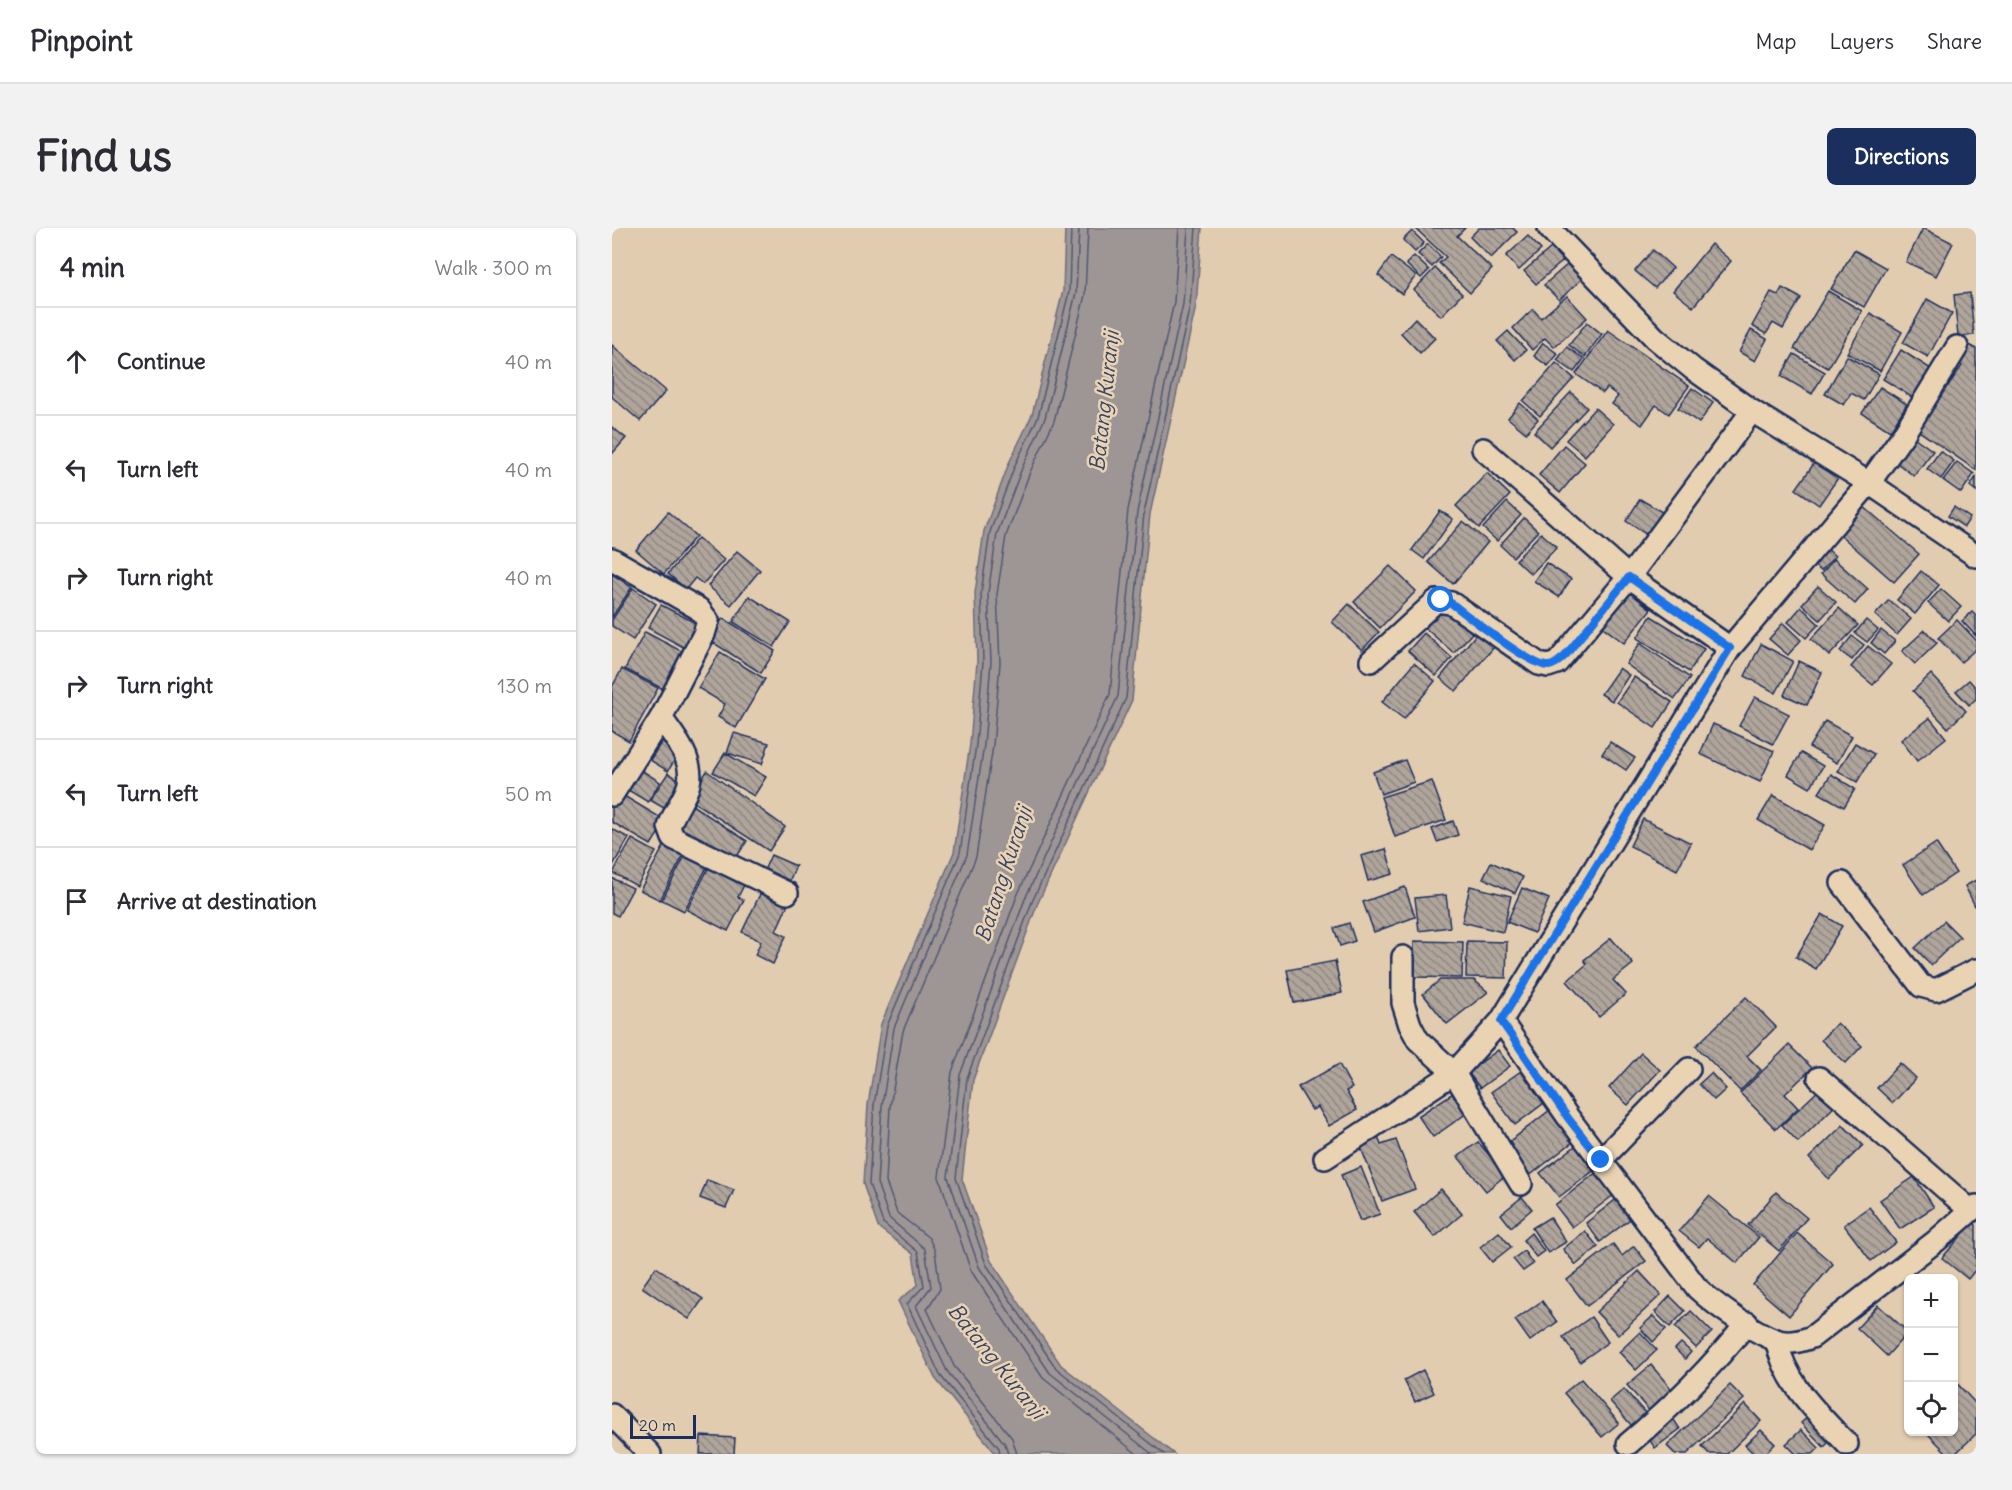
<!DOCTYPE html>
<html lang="en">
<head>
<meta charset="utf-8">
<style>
	body { margin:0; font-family:Delius,sans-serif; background:#f2f2f3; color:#2b2b33 }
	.controls { position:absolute; right:18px; bottom:18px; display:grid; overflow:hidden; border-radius:9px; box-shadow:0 2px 4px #0004 }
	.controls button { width:54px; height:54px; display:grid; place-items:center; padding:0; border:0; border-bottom:2px solid #e1e1e2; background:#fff; color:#2b2b33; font:30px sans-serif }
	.scale { position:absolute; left:18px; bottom:15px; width:66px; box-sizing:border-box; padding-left:6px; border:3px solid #1b2f5e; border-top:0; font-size:16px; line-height:21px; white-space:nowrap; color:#1b2f5e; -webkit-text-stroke:4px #ead3b3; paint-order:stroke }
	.stop { position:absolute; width:18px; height:18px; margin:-14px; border:4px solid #1a73e8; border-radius:50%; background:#fff }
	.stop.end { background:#1a73e8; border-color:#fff; box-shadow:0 2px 6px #0008 }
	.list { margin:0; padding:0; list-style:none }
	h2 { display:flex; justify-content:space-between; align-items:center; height:78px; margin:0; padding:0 24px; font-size:26px }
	h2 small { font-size:20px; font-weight:400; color:#7c7c81 }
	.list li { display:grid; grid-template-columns:39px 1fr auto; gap:18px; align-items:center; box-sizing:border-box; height:108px; padding:0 24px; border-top:2px solid #e1e1e2 }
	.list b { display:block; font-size:22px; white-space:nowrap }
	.list em { font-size:20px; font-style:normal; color:#7c7c81 }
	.icon { flex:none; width:33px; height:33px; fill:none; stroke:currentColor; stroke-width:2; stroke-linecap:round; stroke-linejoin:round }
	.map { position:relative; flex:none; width:1364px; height:1226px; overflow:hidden; border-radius:9px }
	header { display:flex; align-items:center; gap:36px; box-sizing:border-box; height:84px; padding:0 30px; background:#fff; border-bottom:2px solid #e1e1e2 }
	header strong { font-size:28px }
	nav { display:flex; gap:33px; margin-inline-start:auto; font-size:21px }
	.intro { display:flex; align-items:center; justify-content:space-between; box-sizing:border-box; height:144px; padding:0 36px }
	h1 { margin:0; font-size:42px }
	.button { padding:15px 27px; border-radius:9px; background:#1b2f5e; color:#fff; font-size:21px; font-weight:700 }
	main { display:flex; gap:36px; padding:0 36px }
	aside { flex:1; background:#fff; border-radius:9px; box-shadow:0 2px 4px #0004 }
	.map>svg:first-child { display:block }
	.water { fill:#9e9695; stroke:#6a6d7f; stroke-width:1.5 }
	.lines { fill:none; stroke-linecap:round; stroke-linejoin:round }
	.shore { stroke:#4f5874; stroke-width:1.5 }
	.building { fill:url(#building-back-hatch); stroke:#1b2f5e; stroke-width:1.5 }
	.minor-casing { stroke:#1b2f5e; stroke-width:26 }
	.minor { stroke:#ead3b3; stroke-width:21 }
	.route { stroke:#1a73e8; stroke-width:8 }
	.labels { text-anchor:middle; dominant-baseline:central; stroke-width:5; stroke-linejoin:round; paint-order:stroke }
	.water-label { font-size:21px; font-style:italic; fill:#354469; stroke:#ead3b3 }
</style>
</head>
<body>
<header>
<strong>Pinpoint</strong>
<nav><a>Map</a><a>Layers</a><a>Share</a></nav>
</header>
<div class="intro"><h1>Find us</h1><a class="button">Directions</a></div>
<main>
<aside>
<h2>4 min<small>Walk · 300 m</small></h2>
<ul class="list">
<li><svg class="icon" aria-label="ahead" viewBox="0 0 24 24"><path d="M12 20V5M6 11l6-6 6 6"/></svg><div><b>Continue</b></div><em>40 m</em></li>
<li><svg class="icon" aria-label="left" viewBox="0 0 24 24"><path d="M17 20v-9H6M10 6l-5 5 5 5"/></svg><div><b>Turn left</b></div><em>40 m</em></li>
<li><svg class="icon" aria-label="right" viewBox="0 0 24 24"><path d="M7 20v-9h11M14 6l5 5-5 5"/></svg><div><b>Turn right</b></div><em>40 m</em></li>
<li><svg class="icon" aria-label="right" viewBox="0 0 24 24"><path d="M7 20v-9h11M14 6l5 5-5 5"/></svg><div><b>Turn right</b></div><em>130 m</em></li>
<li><svg class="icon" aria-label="left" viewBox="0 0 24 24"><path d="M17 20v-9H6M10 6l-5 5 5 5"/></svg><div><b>Turn left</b></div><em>50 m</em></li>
<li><svg class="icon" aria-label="arrive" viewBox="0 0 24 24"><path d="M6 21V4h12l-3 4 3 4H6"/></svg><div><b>Arrive at destination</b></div></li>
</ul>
</aside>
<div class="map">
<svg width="1364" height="1226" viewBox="0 0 1364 1226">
	<defs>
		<pattern id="building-back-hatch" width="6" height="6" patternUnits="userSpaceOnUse" patternTransform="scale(1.5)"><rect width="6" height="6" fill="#b0a59b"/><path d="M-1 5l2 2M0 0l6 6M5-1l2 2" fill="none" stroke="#8e8782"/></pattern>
	</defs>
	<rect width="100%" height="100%" fill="#e2ccb0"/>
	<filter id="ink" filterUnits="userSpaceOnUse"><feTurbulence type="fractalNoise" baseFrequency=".0167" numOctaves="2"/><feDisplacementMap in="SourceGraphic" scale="12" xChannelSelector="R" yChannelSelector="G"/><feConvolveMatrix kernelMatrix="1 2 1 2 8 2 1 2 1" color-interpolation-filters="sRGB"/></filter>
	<g filter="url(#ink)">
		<path class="water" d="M453,0H590L584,78L538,286L520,472L425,677L361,852L350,951L379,1033L449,1137L562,1226H384L323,1150L286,1073L306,1057L301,1026L266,999L251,956L256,877L269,796L342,624L358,516L365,434L363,365L372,303L397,235L420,187L451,63Z"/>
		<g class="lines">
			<g class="shore">
				<path d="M388,1226L387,1220L328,1147L295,1076L312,1058L306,1024L271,995L257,956L262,877L275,798L348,625L364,517L371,434L369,365L378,304L403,237L426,189L457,64L459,0"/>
				<path d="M396,1226L393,1216L335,1143L304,1078L319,1059L313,1021L277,990L265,955L270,878L282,800L355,627L372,517L379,434L376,365L385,306L410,240L433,190L464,65L467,0"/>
				<path d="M405,1226L400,1210L342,1138L315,1081L328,1061L323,1023L317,1010L285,985L274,954L278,879L291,803L364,629L381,518L388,435L385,366L394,308L418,244L442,193L473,67L476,0"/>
				<path d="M525,1226L431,1150L359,1043L327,949L340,844L405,668L498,466L516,282L562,74L567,0"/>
				<path d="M540,1226L438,1145L367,1039L336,949L348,847L413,671L506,468L525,284L571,76L576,0"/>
				<path d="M552,1226L444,1140L374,1036L344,950L355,850L420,674L514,470L532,285L578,77L584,0"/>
			</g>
		</g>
		<g class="building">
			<path d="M803,0H853L845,8L880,41L858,65L827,35L834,29Z"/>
			<path d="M867,0H901L905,4L879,30L858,9Z"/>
			<path d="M1311,0L1341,15L1324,48L1294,34Z"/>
			<path d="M800,3L812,15L803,24L791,12Z"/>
			<path d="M916,8L929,22L907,42L894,28Z"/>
			<path d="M816,16L829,29L820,39L806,26Z"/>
			<path d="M1099,16L1119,33L1081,79L1061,63Z"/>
			<path d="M939,20L951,33L924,56L912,43Z"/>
			<path d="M1041,22L1061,40L1043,60L1023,43Z"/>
			<path d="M1242,22L1274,40L1252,79L1219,61Z"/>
			<path d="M802,28L817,42L809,50L794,36Z"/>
			<path d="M779,29L804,48L790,66L766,47Z"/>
			<path d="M956,36L970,51L947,72L932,57Z"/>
			<path d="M823,40L850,66L829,88L802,62Z"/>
			<path d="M1170,60L1189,70L1171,101L1161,95L1154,106L1140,98L1159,64L1166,67Z"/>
			<path d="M1216,63L1250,83L1216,140L1182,121Z"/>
			<path d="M1358,65L1362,107L1346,109L1342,67Z"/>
			<path d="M955,68L975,90L942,119L933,110L920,122L901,100L921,81L929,90Z"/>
			<path d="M1315,71L1340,85L1316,129L1291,115Z"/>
			<path d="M1258,85L1290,104L1268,143L1235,125Z"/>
			<path d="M803,90L823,110L808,125L789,105Z"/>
			<path d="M975,94L990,106L973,129L957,117Z"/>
			<path d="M996,102L1077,158L1057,186L1044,177L1030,197L1000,176L1006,168L995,160L991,165L964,146Z"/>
			<path d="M1139,102L1155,111L1143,133L1127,124Z"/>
			<path d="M896,103L914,122L903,132L885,113Z"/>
			<path d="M931,115L946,126L936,138L922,128Z"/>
			<path d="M1356,116L1364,121V242L1301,199L1332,155L1336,158L1350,138L1344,134Z"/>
			<path d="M0,117L54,163L28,193L0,169Z"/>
			<path d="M955,119L972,131L962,144L945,132Z"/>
			<path d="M1289,122L1319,141L1301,170L1271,151Z"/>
			<path d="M1182,126L1213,144L1200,166L1169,148Z"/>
			<path d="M1235,128L1267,146L1252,172L1239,165L1232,177L1213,166Z"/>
			<path d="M944,135L962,150L928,188L911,173Z"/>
			<path d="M1268,159L1295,176L1278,203L1250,185Z"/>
			<path d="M1080,160L1101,175L1087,195L1066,180Z"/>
			<path d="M959,164L975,180L938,219L922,204Z"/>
			<path d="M908,175L926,191L914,205L896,190Z"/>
			<path d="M983,180L1001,196L973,228L954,212Z"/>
			<path d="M0,199L14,210L0,226Z"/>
			<path d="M1299,207L1321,223L1302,248L1281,232Z"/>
			<path d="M952,217L973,235L948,265L927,247Z"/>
			<path d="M1328,223L1342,233L1329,251L1315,241Z"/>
			<path d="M1203,234L1226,250L1207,277L1184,261Z"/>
			<path d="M1345,234L1362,246L1349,265L1331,252Z"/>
			<path d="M875,245L898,267L867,300L844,278Z"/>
			<path d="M1364,249V263L1358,258Z"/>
			<path d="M1028,271L1050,284L1035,307L1014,293Z"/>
			<path d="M895,274L909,287L885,313L871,300Z"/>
			<path d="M1251,278L1307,326L1282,354L1226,305Z"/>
			<path d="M1342,279L1358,290L1352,299L1336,288Z"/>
			<path d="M828,283L841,291L812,331L800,322Z"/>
			<path d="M56,284L84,308L52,346L24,322Z"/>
			<path d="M912,290L926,303L901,329L888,317Z"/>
			<path d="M851,293L876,314L841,356L816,334Z"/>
			<path d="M929,305L945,319L919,346L904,332Z"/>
			<path d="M86,310L112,332L91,356L83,350L74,361L56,346Z"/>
			<path d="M1214,320L1223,328L1209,343L1200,336Z"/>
			<path d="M125,323L148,342L119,377L96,358Z"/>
			<path d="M1222,331L1256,361L1243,376L1209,346Z"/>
			<path d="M934,335L959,351L947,369L922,353Z"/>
			<path d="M778,338L804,363L768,400L742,374Z"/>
			<path d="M1309,343L1327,357L1303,386L1285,372Z"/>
			<path d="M0,346L20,359L0,389Z"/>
			<path d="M1206,358L1224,374L1208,392L1190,376Z"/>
			<path d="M21,360L44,376L21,412L0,398V392Z"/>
			<path d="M1329,361L1349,379L1336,393L1316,375Z"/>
			<path d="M1018,365L1039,381L1012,415L991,399Z"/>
			<path d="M137,368L178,394L162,419L121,394Z"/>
			<path d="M1277,372L1299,391L1285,407L1263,387Z"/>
			<path d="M737,376L767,404L750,422L720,394Z"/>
			<path d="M49,377L86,396L73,420L36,400Z"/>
			<path d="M831,379L860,405L842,425L813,400Z"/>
			<path d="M1189,379L1207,396L1194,410L1176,394Z"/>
			<path d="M1227,380L1246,397L1217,428L1199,411Z"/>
			<path d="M1360,384L1364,388V408L1350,393Z"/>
			<path d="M1039,388L1092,421L1077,444L1025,410Z"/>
			<path d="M111,390L163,423L149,445L97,412Z"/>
			<path d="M1254,392L1266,402L1255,414L1243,405Z"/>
			<path d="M1345,392L1364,412V421L1349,434L1326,410Z"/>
			<path d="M1171,395L1189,412L1176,427L1157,411Z"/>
			<path d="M1269,402L1283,413L1272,426L1259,415Z"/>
			<path d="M1313,402L1325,415L1303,436L1290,423Z"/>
			<path d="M33,404L71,424L51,461L13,441Z"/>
			<path d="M812,405L840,430L824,448L796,423Z"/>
			<path d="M865,405L882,419L844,463L828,450Z"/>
			<path d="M1240,408L1252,417L1240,432L1228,423Z"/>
			<path d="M1028,415L1078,450L1063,471L1014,436Z"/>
			<path d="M1149,416L1181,433L1164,465L1133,448Z"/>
			<path d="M1256,418L1279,436L1261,457L1239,439Z"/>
			<path d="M108,424L153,451L124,500L106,489L113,476L86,460Z"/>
			<path d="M1187,433L1210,444L1195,477L1172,467Z"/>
			<path d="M802,435L823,453L792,491L770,474Z"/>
			<path d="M1007,440L1017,447L1000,473L989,466Z"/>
			<path d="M10,441L46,460L17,513L0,503V459Z"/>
			<path d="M1319,446L1354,483L1336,500L1301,463Z"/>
			<path d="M1022,449L1060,474L1043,500L1005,474Z"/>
			<path d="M1357,452L1364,460V471L1357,477L1344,463Z"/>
			<path d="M1143,469L1177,486L1161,516L1127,498Z"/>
			<path d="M1318,490L1334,510L1305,533L1289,512Z"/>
			<path d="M1213,493L1240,508L1225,535L1197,519Z"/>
			<path d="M1101,496L1162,523L1148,554L1088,526Z"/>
			<path d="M122,505L157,515L150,536L115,525Z"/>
			<path d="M51,512L69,522L56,543L38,532Z"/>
			<path d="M998,514L1023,530L1014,542L990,526Z"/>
			<path d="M1243,515L1262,526L1245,554L1226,543Z"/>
			<path d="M113,525L154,549L142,568L101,544Z"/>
			<path d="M1189,525L1211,538L1198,560L1176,547Z"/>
			<path d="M793,532L802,554L769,566L761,544Z"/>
			<path d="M29,542L48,554L36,574L16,562Z"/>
			<path d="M95,543L173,599L157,623L77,571Z"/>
			<path d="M56,545L74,556L57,583L38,572Z"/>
			<path d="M1219,546L1243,561L1232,579L1207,565Z"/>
			<path d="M820,553L834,592L783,609L769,569Z"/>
			<path d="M7,565L54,593L39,617L0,594V577Z"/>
			<path d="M1161,567L1213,597L1197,622L1146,592Z"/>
			<path d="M80,577L135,613L120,636L65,599Z"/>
			<path d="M1031,591L1079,615L1065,642L1018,618Z"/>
			<path d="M841,593L846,607L825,614L820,601Z"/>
			<path d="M0,601L17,610L0,639Z"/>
			<path d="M20,611L44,624L25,658L1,645Z"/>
			<path d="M1324,615L1344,645L1311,667L1291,637Z"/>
			<path d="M52,618L71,628L48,672L28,662Z"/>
			<path d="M774,621L781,646L756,653L749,628Z"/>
			<path d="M159,627L184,638L174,660L149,649Z"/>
			<path d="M73,628L95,639L72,683L50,672Z"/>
			<path d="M879,634L911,649L903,665L871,650Z"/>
			<path d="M97,639L132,657L126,669L132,672L116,703L75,682Z"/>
			<path d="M0,650L21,660L6,688L0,685Z"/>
			<path d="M1364,652V680L1353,658Z"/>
			<path d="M858,658L899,668L891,704L850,694Z"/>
			<path d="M793,659L803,689L762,704L751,674Z"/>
			<path d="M910,660L937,671L922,705L895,694Z"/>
			<path d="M150,662L177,674L164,703L174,708L161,736L143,727L149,713L130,704Z"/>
			<path d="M834,667L838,699L807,703L803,670Z"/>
			<path d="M1210,686L1230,698L1204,741L1184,729Z"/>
			<path d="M1332,693L1348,709L1319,737L1303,720Z"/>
			<path d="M737,695L743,713L728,718L722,700Z"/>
			<path d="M999,710L1021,736L1001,752L1014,766L987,789L955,753L975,736L972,732Z"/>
			<path d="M802,713L851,714L850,750L802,749Z"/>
			<path d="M855,713L895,714L894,750L854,749Z"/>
			<path d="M723,733L730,765L682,775L675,742Z"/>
			<path d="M828,752H862L876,764L835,796L811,766Z"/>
			<path d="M1134,769L1164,799L1135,828L1149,842L1128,863L1084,818Z"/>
			<path d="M1225,795L1250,818L1234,835L1209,812Z"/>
			<path d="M1177,817L1200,840L1173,866L1186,880L1164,901L1128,865Z"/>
			<path d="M886,822L898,838L868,860L856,844Z"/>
			<path d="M1029,825L1048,842L1016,877L997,860Z"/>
			<path d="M1288,835L1304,850L1281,875L1265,860Z"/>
			<path d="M727,836L740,860L734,863L745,882L717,898L706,879L700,882L686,859Z"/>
			<path d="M909,843L932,875L903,897L879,864Z"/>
			<path d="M1099,845L1114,861L1102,872L1087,856Z"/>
			<path d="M1211,858L1227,874L1186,914L1170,897Z"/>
			<path d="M841,865L855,885L821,909L806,888Z"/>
			<path d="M943,878L967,909L916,949L892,918Z"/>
			<path d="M1231,897L1251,917L1217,951L1197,930Z"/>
			<path d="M766,908L769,917L784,912L803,961L770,973L747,915Z"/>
			<path d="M866,914L894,947L874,963L846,929Z"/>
			<path d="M966,916L985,940L947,969L928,945Z"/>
			<path d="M749,939L768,986L748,993L729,947Z"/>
			<path d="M985,944L1003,966L960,999L943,977Z"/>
			<path d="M1302,949L1322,979L1288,1001L1268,972Z"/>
			<path d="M95,952L122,962L114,980L88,970Z"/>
			<path d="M829,961L850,986L823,1009L802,984Z"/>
			<path d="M1164,964L1195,990L1167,1023L1136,997Z"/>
			<path d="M1097,968L1147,1009L1125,1035L1095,1010L1087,1019L1067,1003Z"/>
			<path d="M910,969L920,981L899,999L889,986Z"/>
			<path d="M1007,969L1022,988L988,1014L974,995Z"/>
			<path d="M1257,979L1284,1014L1259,1033L1232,997Z"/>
			<path d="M938,989L954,1014L936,1025L920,1000Z"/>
			<path d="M1361,994L1364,997V1041L1356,1051L1330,1030Z"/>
			<path d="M973,1003L986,1019L964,1037L951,1021Z"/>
			<path d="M887,1004L899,1019L880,1034L868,1019Z"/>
			<path d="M919,1005L932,1023L924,1029L911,1012Z"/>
			<path d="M1185,1005L1221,1036L1177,1088L1141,1057Z"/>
			<path d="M1001,1016L1010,1028L1022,1018L1034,1033L975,1078L955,1052Z"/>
			<path d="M912,1023L921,1036L911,1043L901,1031Z"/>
			<path d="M44,1039L91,1071L77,1091L30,1059Z"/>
			<path d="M1027,1043L1049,1067L1006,1107L984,1084Z"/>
			<path d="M1058,1068L1073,1083L1058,1099L1043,1084Z"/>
			<path d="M930,1073L945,1094L918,1113L903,1092Z"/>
			<path d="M1266,1077L1296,1104L1275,1128L1245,1100Z"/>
			<path d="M1079,1083L1100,1104L1084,1120L1063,1099Z"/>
			<path d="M1041,1088L1054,1101L1041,1114L1028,1100Z"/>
			<path d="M979,1089L996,1114L968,1134L951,1109Z"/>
			<path d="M1028,1104L1045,1122L1024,1142L1007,1124Z"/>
			<path d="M1069,1115L1079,1124L1073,1131L1063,1121Z"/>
			<path d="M1039,1137L1062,1164L1038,1184L1015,1157Z"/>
			<path d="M811,1142L822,1165L803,1174L792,1152Z"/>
			<path d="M969,1151L1007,1195L990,1209L952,1165Z"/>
			<path d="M1342,1152L1364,1176V1206L1343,1226H1336L1314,1204H1342Z"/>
			<path d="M1118,1157L1132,1171L1075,1226H1063L1055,1218Z"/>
			<path d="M1012,1161L1034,1186L1020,1198L998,1173Z"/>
			<path d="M1133,1176L1149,1193L1115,1226H1097L1090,1218Z"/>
			<path d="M1200,1185L1223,1208L1212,1219L1189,1195Z"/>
			<path d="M1062,1192L1068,1201L1043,1220L1037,1211Z"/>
			<path d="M1149,1202L1163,1216L1153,1226H1142L1133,1217Z"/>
			<path d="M1189,1202L1207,1220L1201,1226H1184L1174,1216Z"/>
			<path d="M89,1208L123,1210L122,1226H88Z"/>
		</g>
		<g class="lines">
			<g class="minor-casing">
				<g id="minor">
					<path d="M937,0L1043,110L1081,141L1140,183L1257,255L1364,328"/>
					<path d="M871,221L1017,349L1118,420"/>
					<path d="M0,331L87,381L96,393L92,406L49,490L0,567"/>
					<path d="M759,433L824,373L839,375L927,436L936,438L945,435L1017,349L1140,183"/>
					<path d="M49,490C64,511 87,537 74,564C69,575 61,586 57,599L61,610L175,665"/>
					<path d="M1230,655L1309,758L1324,762L1364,742"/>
					<path d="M791,729V775L798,797L806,812L842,845L909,956"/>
					<path d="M889,793L956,889L1085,1060C1102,1076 1151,1112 1173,1114C1182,1115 1192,1112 1200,1109L1324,1013L1364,978"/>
					<path d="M1207,850L1358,982"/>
					<path d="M713,930L842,845L889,793L1118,420L1257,255L1291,207L1345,119"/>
					<path d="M989,932L1077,841"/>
					<path d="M1164,1112C1175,1158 1204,1183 1235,1216"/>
					<path d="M0,1187L38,1226"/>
					<path d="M1016,1216C1060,1179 1099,1140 1135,1095"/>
				</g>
			</g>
			<use href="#minor" class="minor"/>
		</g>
	</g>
	<g class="lines" filter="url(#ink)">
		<path class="route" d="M829,372L839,375C855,387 921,440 937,438C944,437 948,432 953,428L1017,349L1118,420L889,793L956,890L989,932"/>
	</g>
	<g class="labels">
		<g class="water-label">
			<text transform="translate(492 173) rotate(-84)">Batang Kuranji</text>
			<text transform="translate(391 646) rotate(-72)">Batang Kuranji</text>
			<text transform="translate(385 1133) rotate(51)">Batang Kuranji</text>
		</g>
	</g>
</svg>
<div class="controls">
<button>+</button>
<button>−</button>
<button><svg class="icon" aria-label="locate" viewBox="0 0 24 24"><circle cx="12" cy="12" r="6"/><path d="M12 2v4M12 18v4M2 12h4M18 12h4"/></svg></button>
</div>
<div class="scale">20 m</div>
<div class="stop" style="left:829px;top:372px"></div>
<div class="stop end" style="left:989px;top:932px"></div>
</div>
</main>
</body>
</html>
